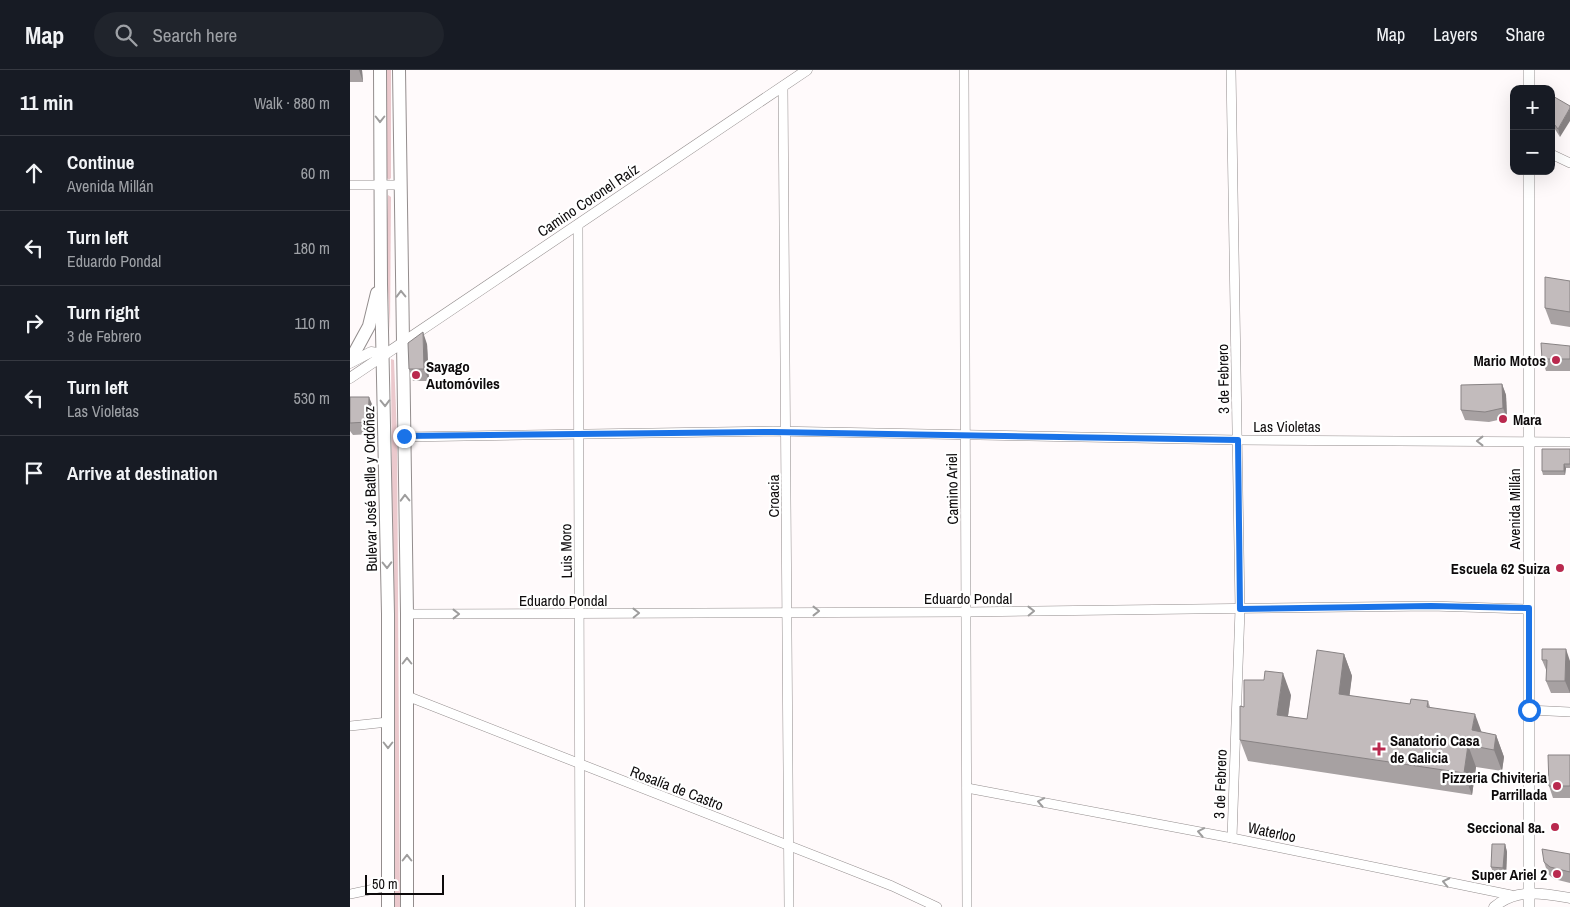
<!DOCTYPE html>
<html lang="en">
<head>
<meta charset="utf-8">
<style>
	body { margin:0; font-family:"Archivo Narrow",sans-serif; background:#20242c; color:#f1f3f6 }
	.controls { position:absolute; right:15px; top:15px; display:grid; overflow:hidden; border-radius:10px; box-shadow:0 5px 20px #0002 }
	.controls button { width:45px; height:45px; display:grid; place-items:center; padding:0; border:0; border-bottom:1px solid #363941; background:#171b24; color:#f1f3f6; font:25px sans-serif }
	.scale { position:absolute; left:15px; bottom:12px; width:79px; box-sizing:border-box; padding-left:5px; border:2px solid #0d0a0b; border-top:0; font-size:14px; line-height:18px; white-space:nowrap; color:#0d0a0b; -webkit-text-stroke:4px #fff; paint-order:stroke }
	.stop { position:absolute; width:15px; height:15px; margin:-11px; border:4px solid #1a73e8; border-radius:50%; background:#fff }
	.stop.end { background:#1a73e8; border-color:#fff; box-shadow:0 1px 5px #0008 }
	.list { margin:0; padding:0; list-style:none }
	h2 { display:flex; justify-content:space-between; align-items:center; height:65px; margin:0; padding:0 20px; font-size:21px }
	h2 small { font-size:16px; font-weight:400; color:#9ea1a6 }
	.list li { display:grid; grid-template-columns:32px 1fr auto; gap:15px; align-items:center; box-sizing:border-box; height:75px; padding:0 20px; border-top:1px solid #363941 }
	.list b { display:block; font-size:19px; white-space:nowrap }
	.list p { margin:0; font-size:16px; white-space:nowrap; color:#9ea1a6 }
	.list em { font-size:16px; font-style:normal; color:#9ea1a6 }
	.icon { flex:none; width:28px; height:28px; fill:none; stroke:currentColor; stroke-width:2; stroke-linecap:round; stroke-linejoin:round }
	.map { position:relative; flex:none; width:1220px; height:837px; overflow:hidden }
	header { display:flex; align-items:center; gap:30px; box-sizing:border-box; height:70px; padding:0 25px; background:#171b24; border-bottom:1px solid #363941 }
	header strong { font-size:24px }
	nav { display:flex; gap:28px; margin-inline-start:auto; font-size:18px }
	.search { width:350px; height:45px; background:#20242c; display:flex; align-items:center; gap:12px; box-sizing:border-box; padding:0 18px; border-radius:28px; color:#9ea1a6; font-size:19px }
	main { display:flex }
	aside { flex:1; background:#171b24 }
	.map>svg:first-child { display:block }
	.green { fill:#ebc9cd }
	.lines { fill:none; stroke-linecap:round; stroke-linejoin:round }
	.minor-casing { stroke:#938d8d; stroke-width:10 }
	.tertiary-casing { stroke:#938d8d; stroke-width:11 }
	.secondary-casing { stroke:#938d8d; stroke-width:12 }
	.primary-casing { stroke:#938d8d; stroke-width:14 }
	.minor { stroke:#fff; stroke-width:9 }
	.tertiary { stroke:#fff; stroke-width:10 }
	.secondary { stroke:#fff; stroke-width:11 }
	.primary { stroke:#fff; stroke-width:12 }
	.wall { fill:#a7a1a2 }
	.shaded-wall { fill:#888384 }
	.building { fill:#c2bbbc; stroke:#888384 }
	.oneway { stroke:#9e9d9d }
	.route { stroke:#1a73e8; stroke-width:6 }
	.poi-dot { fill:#b9294e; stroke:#fff; stroke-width:2 }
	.labels { text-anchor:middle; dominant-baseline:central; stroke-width:4.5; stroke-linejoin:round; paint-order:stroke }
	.street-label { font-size:15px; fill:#0d0a0b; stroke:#fff }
	.poi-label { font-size:15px; font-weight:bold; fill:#0d0a0b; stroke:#fff; text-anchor:end }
</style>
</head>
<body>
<header>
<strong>Map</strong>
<div class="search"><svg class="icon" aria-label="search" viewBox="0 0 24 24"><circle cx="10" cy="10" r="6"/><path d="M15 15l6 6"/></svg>Search here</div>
<nav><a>Map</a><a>Layers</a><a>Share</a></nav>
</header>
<main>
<aside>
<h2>11 min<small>Walk · 880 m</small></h2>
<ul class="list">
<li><svg class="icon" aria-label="ahead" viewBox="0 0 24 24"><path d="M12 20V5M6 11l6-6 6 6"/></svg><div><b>Continue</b><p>Avenida Millán</p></div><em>60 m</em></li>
<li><svg class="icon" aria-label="left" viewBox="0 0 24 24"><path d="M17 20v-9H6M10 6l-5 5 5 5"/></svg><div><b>Turn left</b><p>Eduardo Pondal</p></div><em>180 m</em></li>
<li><svg class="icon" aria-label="right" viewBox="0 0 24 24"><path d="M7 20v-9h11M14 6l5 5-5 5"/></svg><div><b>Turn right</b><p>3 de Febrero</p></div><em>110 m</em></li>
<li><svg class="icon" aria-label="left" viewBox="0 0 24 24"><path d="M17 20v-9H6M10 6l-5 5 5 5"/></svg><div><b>Turn left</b><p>Las Violetas</p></div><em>530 m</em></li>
<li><svg class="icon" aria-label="arrive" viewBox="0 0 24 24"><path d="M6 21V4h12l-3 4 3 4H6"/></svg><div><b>Arrive at destination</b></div></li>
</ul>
</aside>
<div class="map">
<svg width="1220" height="837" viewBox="0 0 1220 837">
	<rect width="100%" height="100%" fill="#fffafb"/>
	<g class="green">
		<path d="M37,0H41V108L39,110L37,108Z"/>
		<path d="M38,125L41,127L40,262L36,178Z"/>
		<path d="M41,289L44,290L47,365L50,837H45Z"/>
	</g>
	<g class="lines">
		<g class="minor-casing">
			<g id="minor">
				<path d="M614,0L617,837"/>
				<path d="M881,0L890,539L882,768"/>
				<path d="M433,16L439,837"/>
				<path d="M1201,84L1220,93"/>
				<path d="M0,115H49"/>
				<path d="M228,155L230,837"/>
				<path d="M54,367L423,361L888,370L1220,372"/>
				<path d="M57,544L617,542L1081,536L1179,539"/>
				<path d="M57,626L542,816L587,837"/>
				<path d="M1179,640L1220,642"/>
				<path d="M0,656L38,652"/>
				<path d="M617,718L882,768L1161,825"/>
				<path d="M0,824L38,816"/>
			</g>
		</g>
		<g class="tertiary-casing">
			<g id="tertiary">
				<path d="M0,293L21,282L34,284"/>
				<path d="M0,308L457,0"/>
				<path d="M1144,837C1167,818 1192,823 1220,828"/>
			</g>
		</g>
		<g class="secondary-casing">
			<g id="secondary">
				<path d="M1179,0V19"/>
				<path d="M1179,101V837"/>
			</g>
		</g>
		<g class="primary-casing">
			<g id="primary">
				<path d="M30,0L31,214L38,544V837"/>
				<path d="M49,0L57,544V837"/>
				<path d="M0,291L19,256L27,223"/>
			</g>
		</g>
		<use href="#minor" class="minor"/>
		<use href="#tertiary" class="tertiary"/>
		<use href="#secondary" class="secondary"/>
		<use href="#primary" class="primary"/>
	</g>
	<g class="wall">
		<path d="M0,0H12L13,12H0Z"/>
		<path d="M1201,25L1210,67L1201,53Z"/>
		<path d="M1220,211V257L1201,254L1195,238Z"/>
		<path d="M77,274L79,311H63L59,299Z"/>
		<path d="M1220,276V301H1196L1192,289Z"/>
		<path d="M1152,314L1156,325L1157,348L1139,352L1115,350L1111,340Z"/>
		<path d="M0,327L24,339L22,364L3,365L0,361Z"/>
		<path d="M1220,379V398H1216L1215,405H1193L1192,401Z"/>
		<path d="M994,584L1002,606L999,626L1060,634L1078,631L1080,637L1131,662L1146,665L1154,687L1152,701L1126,697L1122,725L898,691L890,670L894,637L941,625L938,646L957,649Z"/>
		<path d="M1192,590L1220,591V623H1201L1196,611L1197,602Z"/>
		<path d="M1220,685V728H1203L1199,716Z"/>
		<path d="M1155,774L1157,782L1156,806L1144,805L1141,797Z"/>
		<path d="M1220,784V813L1204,809L1198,804L1194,792Z"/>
	</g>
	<g class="shaded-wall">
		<path d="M9,0H12L13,12Z"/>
		<path d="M1220,38V51L1210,67L1208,59Z"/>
		<path d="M73,262L77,274L79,311L74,299Z"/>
		<path d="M1152,314L1156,325L1157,348L1153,338Z"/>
		<path d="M19,327L24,339L22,364L18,352Z"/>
		<path d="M1214,394L1216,398L1215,405L1214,401Z"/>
		<path d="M1216,579L1220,591V623L1215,611Z"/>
		<path d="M994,584L1002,606L997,646L989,624Z"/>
		<path d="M933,603L941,625L935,666L927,645Z"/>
		<path d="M1125,644L1133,666L1122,660Z"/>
		<path d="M1146,665L1154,687L1152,701L1144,680Z"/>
		<path d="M1118,675L1126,697L1122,725L1114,703Z"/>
		<path d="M1155,774L1157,782L1156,806L1153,798Z"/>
	</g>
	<g class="building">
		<path d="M1201,25L1220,36V38L1208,59L1201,50Z"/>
		<path d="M1195,207L1220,211V242L1195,238Z"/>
		<path d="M73,262L74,299H59L58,273Z"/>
		<path d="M1191,273L1220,276V289H1192Z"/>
		<path d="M1152,314L1153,338L1135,342L1111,340V315Z"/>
		<path d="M0,327H19L18,352L0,353Z"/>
		<path d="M1192,379H1220V394H1214V401H1192Z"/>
		<path d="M1192,579H1216L1215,611H1196L1197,590H1192Z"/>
		<path d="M967,580L994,584L989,624L1060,634L1061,629L1078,631L1077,637L1125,644L1122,660L1146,665L1144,680L1118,675L1114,703L890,670V636L894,637V610H914L915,601L933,603L927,645L957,649Z"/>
		<path d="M1198,685H1220V716H1199Z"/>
		<path d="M1142,774H1155L1153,798L1141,797Z"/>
		<path d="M1192,779L1220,784V802L1200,797L1194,792Z"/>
	</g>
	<defs><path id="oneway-chevron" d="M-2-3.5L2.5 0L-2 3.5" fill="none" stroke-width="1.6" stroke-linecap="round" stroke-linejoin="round" transform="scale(1.25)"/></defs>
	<g class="oneway">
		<use href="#oneway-chevron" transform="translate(30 49) rotate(90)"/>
		<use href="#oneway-chevron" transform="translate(51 224) rotate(-91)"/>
		<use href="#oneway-chevron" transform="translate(35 333) rotate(89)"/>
		<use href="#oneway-chevron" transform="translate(1130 371) rotate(-180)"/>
		<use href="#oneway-chevron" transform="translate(55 428) rotate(-91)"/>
		<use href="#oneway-chevron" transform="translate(37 495) rotate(89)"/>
		<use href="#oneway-chevron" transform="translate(466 541)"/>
		<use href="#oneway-chevron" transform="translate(681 541) rotate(-1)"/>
		<use href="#oneway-chevron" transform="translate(286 543) rotate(-1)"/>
		<use href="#oneway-chevron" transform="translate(106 544)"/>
		<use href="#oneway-chevron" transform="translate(57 591) rotate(-90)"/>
		<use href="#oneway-chevron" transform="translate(38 675) rotate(90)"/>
		<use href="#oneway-chevron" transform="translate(691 732) rotate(-169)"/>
		<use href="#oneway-chevron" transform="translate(851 762) rotate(-169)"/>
		<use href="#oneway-chevron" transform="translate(57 788) rotate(-90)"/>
		<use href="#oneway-chevron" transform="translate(1096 812) rotate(-168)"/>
	</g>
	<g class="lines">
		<path class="route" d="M54,366L423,362L888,370L890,539L1081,536L1179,538V640"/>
	</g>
	<g class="poi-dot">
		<circle cx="1206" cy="290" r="5"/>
		<circle cx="66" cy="305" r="5"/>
		<circle cx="1153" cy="349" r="5"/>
		<circle cx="1210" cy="498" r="5"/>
		<path d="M1026.5 671.5h5v5h5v5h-5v5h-5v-5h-5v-5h5z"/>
		<circle cx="1207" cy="716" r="5"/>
		<circle cx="1205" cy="757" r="5"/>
		<circle cx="1207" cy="804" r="5"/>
	</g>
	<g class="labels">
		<g class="street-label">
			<text transform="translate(238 130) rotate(-34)">Camino Coronel Raíz</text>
			<text transform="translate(873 309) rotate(-91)">3 de Febrero</text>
			<text x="937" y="356">Las Violetas</text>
			<text transform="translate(20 419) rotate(-91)">Bulevar José Batlle y Ordóñez</text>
			<text transform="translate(602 419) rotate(-91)">Camino Ariel</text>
			<text transform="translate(423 426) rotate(-90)">Croacia</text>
			<text transform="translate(1164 439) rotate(-90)">Avenida Millán</text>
			<text transform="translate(216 481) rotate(-91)">Luis Moro</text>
			<text x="618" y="528">Eduardo Pondal</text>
			<text x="213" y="530">Eduardo Pondal</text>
			<text transform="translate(870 714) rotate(-88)">3 de Febrero</text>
			<text transform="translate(327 718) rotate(21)">Rosalía de Castro</text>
			<text transform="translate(922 762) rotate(12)">Waterloo</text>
		</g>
		<g class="poi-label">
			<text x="1196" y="290">Mario Motos</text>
			<text x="76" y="296" text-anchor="start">Sayago<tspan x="76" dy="17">Automóviles</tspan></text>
			<text x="1163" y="349" text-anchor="start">Mara</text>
			<text x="1200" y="498">Escuela 62 Suiza</text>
			<text x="1040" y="670" text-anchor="start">Sanatorio Casa<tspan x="1040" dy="17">de Galicia</tspan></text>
			<text x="1197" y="707">Pizzeria Chiviteria<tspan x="1197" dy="17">Parrillada</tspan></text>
			<text x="1195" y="757">Seccional 8a.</text>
			<text x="1197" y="804">Super Ariel 2</text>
		</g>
	</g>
</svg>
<div class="controls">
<button>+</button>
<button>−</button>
</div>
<div class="scale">50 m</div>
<div class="stop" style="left:1179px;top:640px"></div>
<div class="stop end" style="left:54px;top:366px"></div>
</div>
</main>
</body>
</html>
